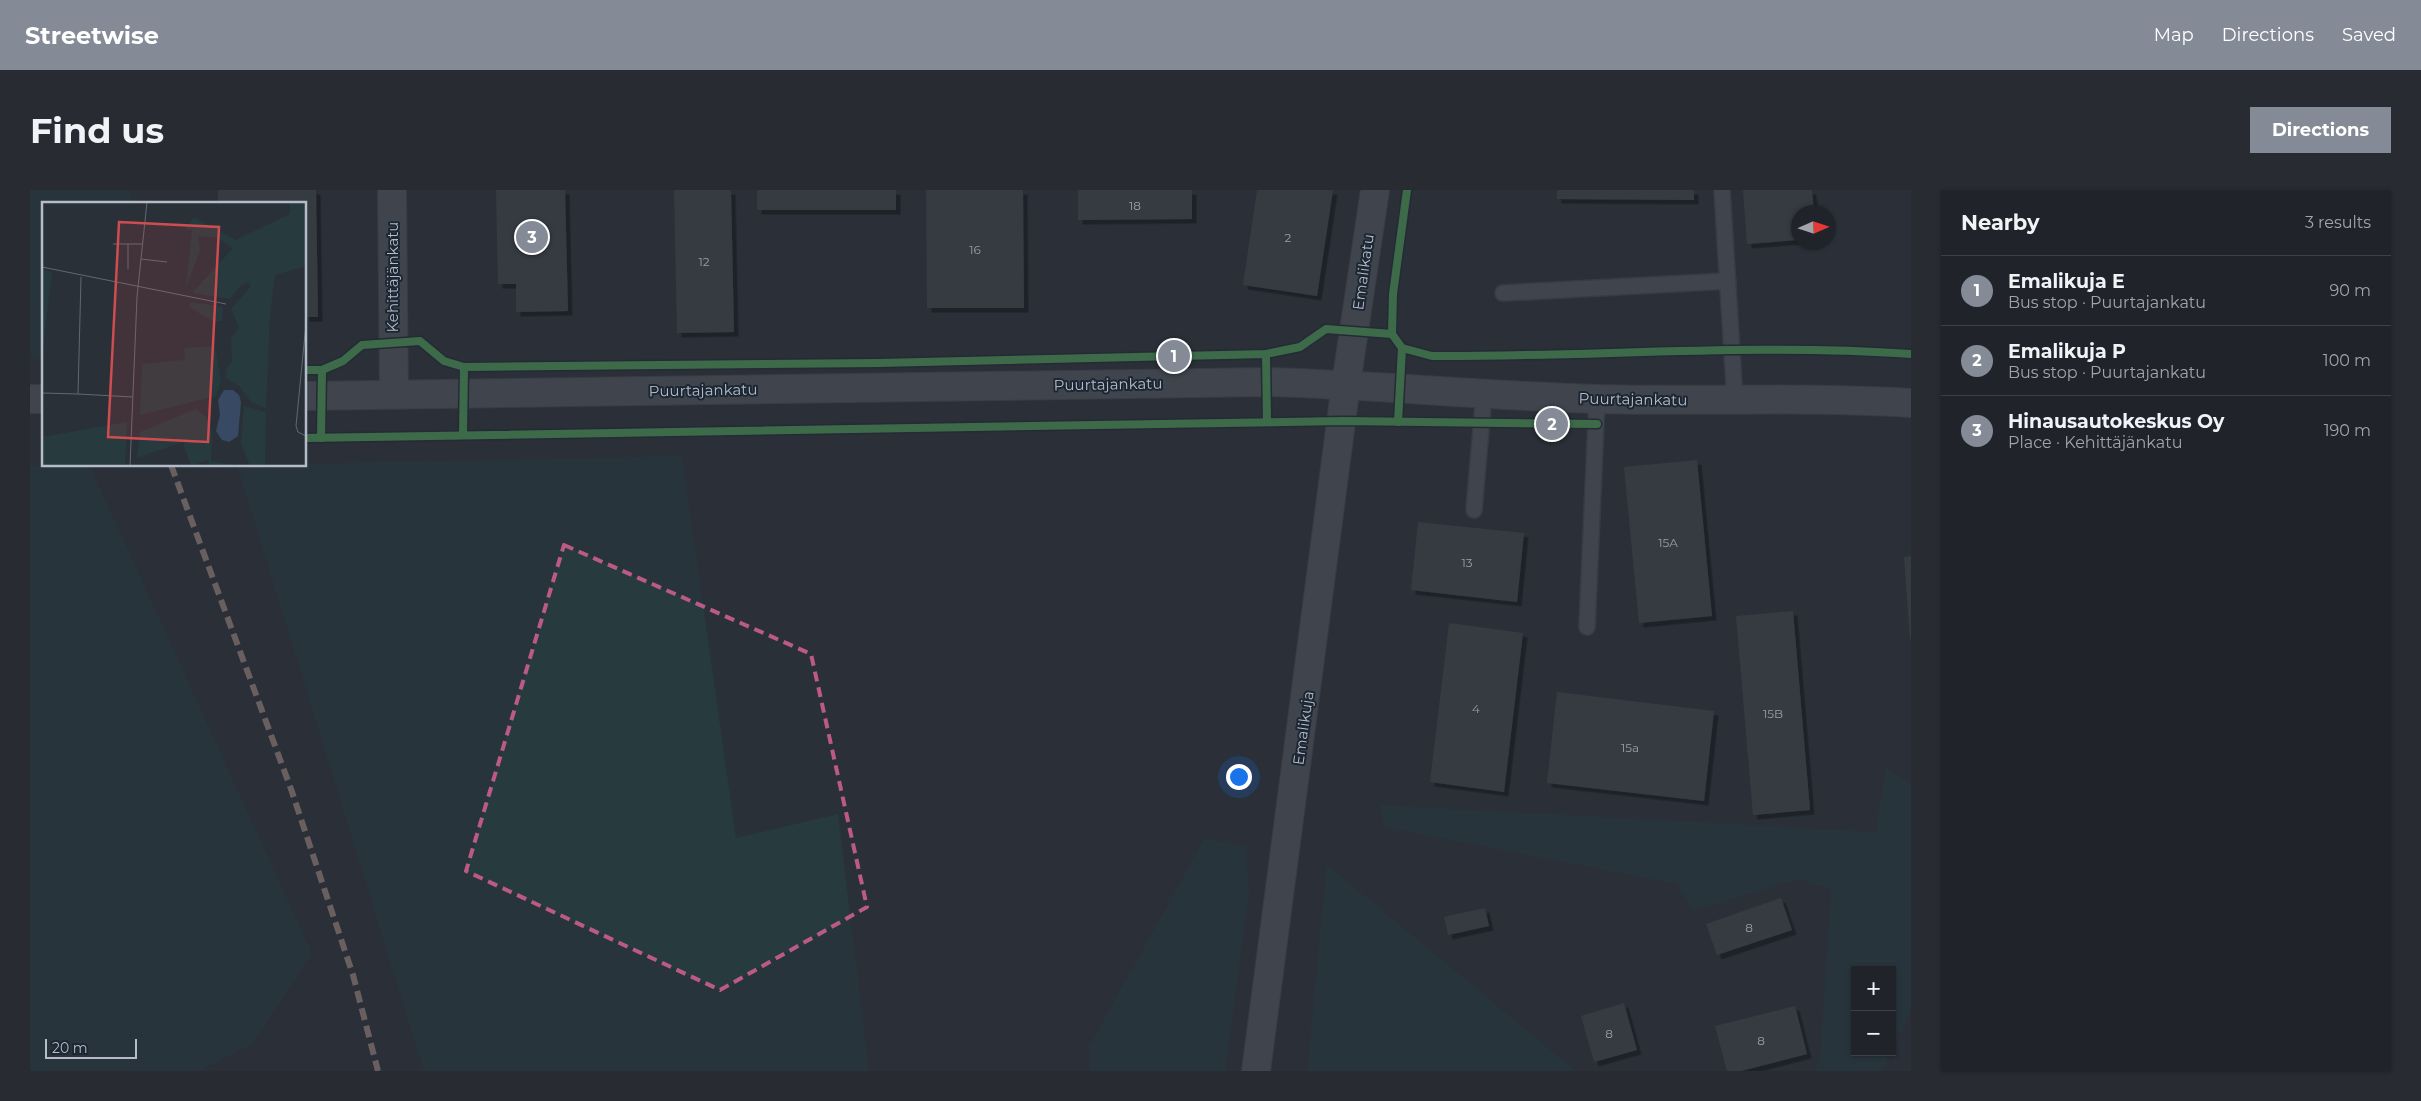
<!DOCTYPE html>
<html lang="en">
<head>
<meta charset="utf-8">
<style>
	body { margin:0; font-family:Montserrat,sans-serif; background:#282c32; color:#f1f3f6 }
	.controls { position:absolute; right:15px; bottom:15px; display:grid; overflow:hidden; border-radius:0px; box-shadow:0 1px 4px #0004 }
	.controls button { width:45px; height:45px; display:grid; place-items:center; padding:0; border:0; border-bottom:1px solid #3d4147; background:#20242a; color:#f1f3f6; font:25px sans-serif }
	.compass { position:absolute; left:1761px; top:15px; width:45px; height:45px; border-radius:50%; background:#20242a; box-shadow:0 1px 4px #0004; rotate:87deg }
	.scale { position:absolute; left:15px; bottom:12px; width:92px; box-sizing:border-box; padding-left:5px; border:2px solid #b4bcc9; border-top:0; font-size:14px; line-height:18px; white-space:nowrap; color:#b4bcc9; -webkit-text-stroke:4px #1d2633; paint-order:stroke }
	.you { position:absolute; left:1208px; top:586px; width:18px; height:18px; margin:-12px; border:4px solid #fff; border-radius:50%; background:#1a73e8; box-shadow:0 0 0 8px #1a73e833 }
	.badge { display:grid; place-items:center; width:32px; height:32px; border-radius:50%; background:#848b96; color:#fff; font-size:16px; font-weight:700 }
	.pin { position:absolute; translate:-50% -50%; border:2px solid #fff; box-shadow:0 1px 5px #0006 }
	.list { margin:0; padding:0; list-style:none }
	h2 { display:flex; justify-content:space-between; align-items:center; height:65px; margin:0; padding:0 20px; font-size:21px }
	h2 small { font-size:16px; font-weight:400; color:#a2a4a8 }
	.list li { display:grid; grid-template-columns:32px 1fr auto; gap:15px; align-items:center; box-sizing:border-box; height:70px; padding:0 20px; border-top:1px solid #3d4147 }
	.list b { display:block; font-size:19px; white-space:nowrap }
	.list p { margin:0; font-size:16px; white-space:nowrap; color:#a2a4a8 }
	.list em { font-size:16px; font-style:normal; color:#a2a4a8 }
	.map { position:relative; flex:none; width:1881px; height:881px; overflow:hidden; border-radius:0px }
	header { display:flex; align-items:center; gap:30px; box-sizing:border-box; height:70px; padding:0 25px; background:#848b96; color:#fff }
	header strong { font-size:24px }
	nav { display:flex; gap:28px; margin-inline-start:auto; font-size:18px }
	.intro { display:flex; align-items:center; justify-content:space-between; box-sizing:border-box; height:120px; padding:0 30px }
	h1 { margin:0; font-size:35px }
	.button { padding:12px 22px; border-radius:0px; background:#848b96; color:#fff; font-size:18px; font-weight:700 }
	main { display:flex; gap:30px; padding:0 30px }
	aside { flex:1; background:#20242a; border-radius:0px; box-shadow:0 1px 4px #0004 }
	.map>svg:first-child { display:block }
	.green { fill:#273a3e }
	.building { fill:#444950; filter:url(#shadow) }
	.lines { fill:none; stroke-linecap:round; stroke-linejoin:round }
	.service-casing { stroke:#484c53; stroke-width:18 }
	.minor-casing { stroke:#484c53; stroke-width:30 }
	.service { stroke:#5a5e66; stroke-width:15 }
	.minor { stroke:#5a5e66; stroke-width:28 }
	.quiet { stroke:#b69a8f; stroke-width:6; stroke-dasharray:12 6; stroke-linecap:butt }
	.cycleway-casing { stroke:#1d2633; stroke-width:11 }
	.cycleway { stroke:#56b35d; stroke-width:8 }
	.marked { fill:none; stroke:#bc5a87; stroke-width:4; stroke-dasharray:10 6; stroke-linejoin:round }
	.labels { text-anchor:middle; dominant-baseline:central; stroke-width:4; stroke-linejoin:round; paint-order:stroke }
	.number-label { font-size:12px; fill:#989fab }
	.street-label { font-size:15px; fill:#b4bcc9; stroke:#1d2633 }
	.inset-road { fill:none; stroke:#616872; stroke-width:1 }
	.view { fill:#ce4d50; fill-opacity:0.15; stroke:#ce4d50; stroke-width:2.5 }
	.inset-edge { fill:none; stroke:#b4bcc9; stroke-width:2.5 }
</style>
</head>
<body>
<header>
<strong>Streetwise</strong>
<nav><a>Map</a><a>Directions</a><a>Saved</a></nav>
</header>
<div class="intro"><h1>Find us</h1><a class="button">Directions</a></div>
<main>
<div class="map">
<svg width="1881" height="881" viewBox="0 0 1881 881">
	<defs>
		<filter id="shadow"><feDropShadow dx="4.5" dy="4.5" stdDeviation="0" flood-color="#0009"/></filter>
	</defs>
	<rect width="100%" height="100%" fill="#2a3038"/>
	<g class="green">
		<path d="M0,0H99L102,14H14V167H0Z"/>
		<path d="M652,266L706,648L808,624L839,881H394L207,275Z"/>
		<path d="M0,276L60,277L282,764L223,853L169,881H0Z"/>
		<path d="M1856,577L1881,595V820L1862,859V780H1825V862H1861L1852,881H1784L1790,871L1801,700L1770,689L1663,720L1647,694L1354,637L1350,615L1846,642Z"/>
		<path d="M1175,648L1216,657L1219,703L1195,881H1060L1059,857Z"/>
		<path d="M1297,675L1546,881H1277Z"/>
	</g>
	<g class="building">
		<path d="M188,0H286L288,127H275V14H188Z"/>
		<path d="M466,0H535L538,121L486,122V94H468Z"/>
		<path d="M644,0H701L704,142L647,143Z"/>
		<rect x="727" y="0" width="139" height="20"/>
		<path d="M896,0H993L994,118H897Z"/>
		<path d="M1048,0H1162V29L1048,30Z"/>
		<path d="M1227,0H1303L1287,106L1213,95Z"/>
		<path d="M1527,0H1664V10L1527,9Z"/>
		<path d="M1713,0H1782L1784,22H1768V50L1717,54Z"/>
		<path d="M1667,270L1682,426L1609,433L1594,277Z"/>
		<path d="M1388,332L1494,343L1487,412L1381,400Z"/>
		<path d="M1881,366V449H1880L1874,367Z"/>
		<path d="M1763,421L1780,620L1723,625L1706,426Z"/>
		<path d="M1419,433L1493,443L1474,602L1400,592Z"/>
		<path d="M1527,502L1684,521L1674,611L1517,593Z"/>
		<path d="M1751,708L1762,740L1687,765L1676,734Z"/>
		<path d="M1455,718L1459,736L1418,745L1414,727Z"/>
		<path d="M1594,813L1607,860L1564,872L1551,826Z"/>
		<path d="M1765,816L1777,864L1711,881H1697L1685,836Z"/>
	</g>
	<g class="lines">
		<g class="service-casing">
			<g id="service">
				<path d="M1692,0L1705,211"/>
				<path d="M1473,103L1698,91"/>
				<path d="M1444,320L1454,204"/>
				<path d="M1557,437L1567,209"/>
			</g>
		</g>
		<g class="minor-casing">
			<g id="minor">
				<path d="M362,0L364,204"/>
				<path d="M275,206L1237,192C1347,195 1457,206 1568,209C1672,212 1777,206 1881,213"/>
				<path d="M0,209H14"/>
				<path d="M1226,881L1316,194L1345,0"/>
			</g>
		</g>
		<use href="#service" class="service"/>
		<use href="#minor" class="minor"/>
		<path class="quiet" d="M141,275L261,599L323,785L348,881"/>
		<g class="cycleway-casing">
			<g id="cycleway">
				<path d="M1362,144L1363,104L1377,0"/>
				<path d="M1236,164L1237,232"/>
				<path d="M275,180H292L313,171L332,155L390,151L414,171L434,177L848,173L1236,164L1270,157L1296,139L1362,144L1372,158L1402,166C1561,167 1722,153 1881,164"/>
				<path d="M1368,232L1372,158"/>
				<path d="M433,244L434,177"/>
				<path d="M275,248L1313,231L1567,234"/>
				<path d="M291,248L292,180"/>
			</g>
		</g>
		<use href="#cycleway" class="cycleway"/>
	</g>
	<path d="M0 0H1881V881H0ZM534,355L781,464L837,717L690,800L436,681Z" fill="#2a3038" fill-opacity=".55" fill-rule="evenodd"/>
	<path class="marked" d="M534,355L781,464L837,717L690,800L436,681Z"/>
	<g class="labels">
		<g class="number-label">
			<text x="1105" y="15">18</text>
			<text x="1258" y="47">2</text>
			<text x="945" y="59">16</text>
			<text x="674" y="71">12</text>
			<text x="1638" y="352">15A</text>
			<text x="1437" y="372">13</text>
			<text x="1446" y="518">4</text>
			<text x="1743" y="523">15B</text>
			<text x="1600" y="557">15a</text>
			<text x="1719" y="737">8</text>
			<text x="1579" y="843">8</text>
			<text x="1731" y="850">8</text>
		</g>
		<g class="street-label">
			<text transform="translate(1333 82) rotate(-82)">Emalikatu</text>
			<text transform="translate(362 87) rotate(-90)">Kehittäjänkatu</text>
			<text transform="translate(1078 194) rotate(-1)">Puurtajankatu</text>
			<text transform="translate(673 200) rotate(-1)">Puurtajankatu</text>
			<text transform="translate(1603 209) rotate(1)">Puurtajankatu</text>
			<text transform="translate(1273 538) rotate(-82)">Emalikuja</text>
		</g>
	</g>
	<g transform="translate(12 12)">
		<rect width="264" height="264" fill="#2a3038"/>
		<path d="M248,0H264V64L233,73L228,112L224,206L210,201L197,184L183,176L185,165L190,159L189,135L197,126L189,107L209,84L206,80L199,83L188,97L150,91L191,46L176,36L156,34L158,49L144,85L150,28L143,27L152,15L194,38L248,12ZM0,68L10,70L0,154ZM148,100L181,105L180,119H170L147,105ZM173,144L179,179L174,194L98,213L100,162L143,158L142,146ZM202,204L224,210L223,264H208L199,241ZM154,207L164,215L170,228L169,259L197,264H168L165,258L149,264L141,240L95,256L98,230ZM85,220L83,264H0V235Z" fill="#273a3e"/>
		<path d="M182,188H191L197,193L199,200L196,234L187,240L180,238L174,229L178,213L176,198Z" fill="#384963"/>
		<path class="inset-road" d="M71,42H100M99,57L125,60M0,65L184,102M86,67V42M39,75L36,192L91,195M264,122L254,224L256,230L264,234M1,191L36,192M88,264L95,95L105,0"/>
		<path class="view" d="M77,20L177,25L166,240L66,235Z"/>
		<rect width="264" height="264" class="inset-edge"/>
	</g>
</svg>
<div class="controls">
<button>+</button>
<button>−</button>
</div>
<svg class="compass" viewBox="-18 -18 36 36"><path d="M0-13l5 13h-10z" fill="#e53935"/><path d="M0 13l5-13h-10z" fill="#a2a4a8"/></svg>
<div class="scale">20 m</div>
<div class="you"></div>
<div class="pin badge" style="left:1144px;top:166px">1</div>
<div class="pin badge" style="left:1522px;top:234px">2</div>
<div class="pin badge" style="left:502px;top:47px">3</div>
</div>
<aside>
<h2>Nearby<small>3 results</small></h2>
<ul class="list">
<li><span class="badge">1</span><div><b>Emalikuja E</b><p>Bus stop · Puurtajankatu</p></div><em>90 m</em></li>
<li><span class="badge">2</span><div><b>Emalikuja P</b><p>Bus stop · Puurtajankatu</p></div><em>100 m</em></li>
<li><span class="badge">3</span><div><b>Hinausautokeskus Oy</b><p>Place · Kehittäjänkatu</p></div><em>190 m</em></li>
</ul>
</aside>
</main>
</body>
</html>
